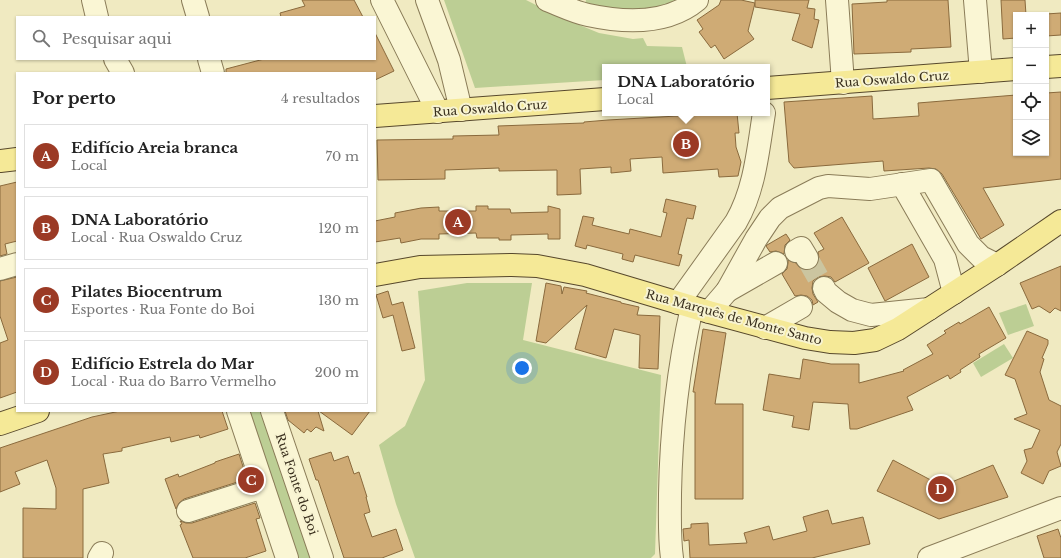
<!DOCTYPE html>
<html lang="pt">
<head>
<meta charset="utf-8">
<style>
	body { margin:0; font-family:"Libre Baskerville",serif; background:#f2f2f2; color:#222 }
	.controls { position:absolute; right:12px; top:12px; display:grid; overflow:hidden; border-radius:0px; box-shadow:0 1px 3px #0004 }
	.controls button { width:36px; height:36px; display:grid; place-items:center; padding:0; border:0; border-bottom:1px solid #e0e0e0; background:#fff; color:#222; font:20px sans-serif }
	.you { position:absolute; left:522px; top:368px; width:14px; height:14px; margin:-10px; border:3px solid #fff; border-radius:50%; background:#1a73e8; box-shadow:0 0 0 6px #1a73e833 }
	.badge { display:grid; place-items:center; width:26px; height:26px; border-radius:50%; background:#9b3a25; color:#fff; font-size:13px; font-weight:700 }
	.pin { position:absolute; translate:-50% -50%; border:2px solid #fff; box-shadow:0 1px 4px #0006 }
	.popup { position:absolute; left:602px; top:64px; width:168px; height:52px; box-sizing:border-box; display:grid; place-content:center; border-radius:0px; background:#fff; filter:drop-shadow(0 1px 3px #0005); font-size:13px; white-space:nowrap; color:#767676 }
	.popup b { font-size:15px; color:#222 }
	.popup::after { content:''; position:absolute; left:50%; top:100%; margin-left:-8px; border:8px solid transparent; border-top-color:#fff }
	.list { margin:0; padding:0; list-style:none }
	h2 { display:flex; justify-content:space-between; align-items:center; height:52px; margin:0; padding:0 16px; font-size:17px }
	h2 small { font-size:13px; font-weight:400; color:#767676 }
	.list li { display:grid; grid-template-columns:26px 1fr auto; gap:12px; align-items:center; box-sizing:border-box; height:64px; margin:0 8px 8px; padding:0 8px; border:1px solid #e0e0e0; border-radius:0px }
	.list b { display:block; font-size:15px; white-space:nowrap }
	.list p { margin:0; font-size:13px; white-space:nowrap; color:#767676 }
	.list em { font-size:13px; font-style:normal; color:#767676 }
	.icon { flex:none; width:22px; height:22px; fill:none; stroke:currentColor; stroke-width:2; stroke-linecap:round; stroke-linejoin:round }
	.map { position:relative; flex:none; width:1061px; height:558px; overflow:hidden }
	.search { position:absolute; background:#fff; box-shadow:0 1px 3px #0004; left:16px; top:16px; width:360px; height:44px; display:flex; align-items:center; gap:10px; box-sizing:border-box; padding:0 14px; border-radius:0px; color:#767676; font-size:15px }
	.panel { position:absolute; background:#fff; box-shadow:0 1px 3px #0004; left:16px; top:72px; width:360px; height:340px; border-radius:0px }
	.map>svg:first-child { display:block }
	.green { fill:#bcce94 }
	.building { fill:#cfab75; stroke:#8a6a3d }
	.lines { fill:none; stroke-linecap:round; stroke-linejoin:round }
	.minor-tunnel { stroke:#cbc5a0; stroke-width:22; stroke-dasharray:22 11; stroke-linecap:butt }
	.minor-casing { stroke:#8a7c58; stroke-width:24 }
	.major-casing { stroke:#57482c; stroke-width:24 }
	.minor { stroke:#faf6d4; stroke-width:22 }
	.major { stroke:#f5e997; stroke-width:22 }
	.labels { text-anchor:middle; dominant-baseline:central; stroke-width:4; stroke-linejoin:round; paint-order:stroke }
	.street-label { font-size:12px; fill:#392f1d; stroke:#f7f3d1 }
</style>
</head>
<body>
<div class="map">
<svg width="1061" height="558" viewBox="0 0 1061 558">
	<rect width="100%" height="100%" fill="#f0eac1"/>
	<g class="green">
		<path d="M444,0H526L560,17L599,33L633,39L643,38L647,46L682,47L687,67H605V80L475,88Z"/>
		<path d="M586,0H679L654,9L621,10L585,4Z"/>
		<path d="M467,283H532L523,340L661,375L655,554L651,558H415L396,504L379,445L405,426L425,380L418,291Z"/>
		<path d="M1026,304L1034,326L1008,335L999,313Z"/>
		<path d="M1004,344L1013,358L981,377L973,363Z"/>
		<path d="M244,411H266L315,558H293Z"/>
	</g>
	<g class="building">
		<path d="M302,0H354L363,17H281L280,13L305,6Z"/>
		<path d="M721,0H741L755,3L748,31L754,39L724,59L715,45L711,48L699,32L703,29L697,20L719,5Z"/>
		<path d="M755,0H809L807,8L815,9L814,19L819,20L812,48L792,40L800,14L755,7Z"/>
		<path d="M887,0H948L951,47L911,49V52L854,54L852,4L887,2Z"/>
		<path d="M1001,0H1025L1026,15H1016V38L1003,39Z"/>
		<path d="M1061,13V35L1046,36V14Z"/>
		<path d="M375,33L394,71L375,80V73H226V69L264,59H375Z"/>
		<path d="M1061,92V179L983,188L1004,225L981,239L942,174L936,169L929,168L884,171L883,161L794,168L789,162L784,102L872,96L873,119L919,116L918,103L1016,95V153H1046V93Z"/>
		<path d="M729,113H737L739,133H735L736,147L741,162L738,176L719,177L718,169L663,173L662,157L630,159L631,171L611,173V167L580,169L581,194L557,195V170L499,171V168L445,170V179L378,180L377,140L453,139V136L499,135L498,126L584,123V122L608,120Z"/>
		<path d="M17,182V241L5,244L7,254L0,256V186Z"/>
		<path d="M666,199L696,206L693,219L687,218L678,254L682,255L679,266L635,255L633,262L622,259L623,254L587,245L586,249L575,246L583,216L594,218L592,225L629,234L630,229L661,237L667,213L663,212Z"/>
		<path d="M476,206H488V209H510L511,213L548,212V206L560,209V239H548V234L511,235V240H499V238H477L476,233L439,234V239H421L401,243L400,238L375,242V221L395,217V213L421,208L439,207V211H476Z"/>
		<path d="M842,217L869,263L835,282L831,277L825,276L818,277L813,281L812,288L813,294L818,302L813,305L812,300L807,296L801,295L795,296L782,274L787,269L788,263V260L796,263L801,269L808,270L814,268L818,264L819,258L818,252L824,249L814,233Z"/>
		<path d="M786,234L790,240L785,245L784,254L776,251L770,252L766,246L767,245Z"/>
		<path d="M912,244L929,277L885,301L868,268Z"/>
		<path d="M1061,266V311L1055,308L1050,313L1039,306L1032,309L1020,283Z"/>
		<path d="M17,277V392L0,398V343L8,340L0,316V281Z"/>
		<path d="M546,283L561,286L562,294L564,287L587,291L586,293L621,302V303L639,307L637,315L660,316L658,369L639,368L640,335L614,329L606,358L575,349L587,305L546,343L536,341Z"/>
		<path d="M388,291L392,305L403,302L415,348L402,351L393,315L383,318L376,295Z"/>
		<path d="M989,307L1006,338L979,354L980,357L960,370L961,372L950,379L948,375L907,397L913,410L857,429H850L848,404L813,402L809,430L792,427L794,416L763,410L769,374L800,379L803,359L831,364H859V383L904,371L903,370L933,354L927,345L946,333L944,331L959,322L960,324Z"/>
		<path d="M703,329L726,333L715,404H743V499H695V392H693Z"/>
		<path d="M1027,331L1048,340V344L1042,358L1044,359L1040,372L1049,400L1061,406V444L1057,452L1061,466L1049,471L1043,484L1021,473L1027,461L1024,450L1032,448L1040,430L1014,419L1027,414L1015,379L1005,375Z"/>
		<path d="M120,411H222L228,429L200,438L199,435L171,442L170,437L122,448V451L103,454L109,483L83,489V558H23V508L56,509V488L47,460L15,472L20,484L0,492V448L92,417Z"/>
		<path d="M285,411H318L324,431L316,427L311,432L307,429L304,433L288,420Z"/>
		<path d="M319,411H370L352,435Z"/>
		<path d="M331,452L334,461L348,456L354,474L359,472L367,497H366L370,512L364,514L372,537L396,529L403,550L382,558H344L318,480H316L309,459Z"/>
		<path d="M239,454L247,479L184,499L179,503L176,509L165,479L178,474L179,477L215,463V462Z"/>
		<path d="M893,460L942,486L993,465L1008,497L939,519L877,491Z"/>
		<path d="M255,503L260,518L256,519L266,551L245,558H193L180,525L182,524L180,521L186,523H192Z"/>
		<path d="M828,510L832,524L863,517L870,544L812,558H690L689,540L684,541L683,529L691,528V524L708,523L709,545L747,543L744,533L769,526L773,540L807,531L803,517Z"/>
		<path d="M1058,529L1061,538V558H1044L1037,536Z"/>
	</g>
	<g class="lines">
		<path class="minor-tunnel" d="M807,258L824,288"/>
		<g class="minor-casing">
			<g id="minor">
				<path d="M93,0L97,17"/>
				<path d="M193,0L198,17"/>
				<path d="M382,0L438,112"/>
				<path d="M427,0L449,60L461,110"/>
				<path d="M547,0C560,5 574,12 588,15C625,23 667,25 697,0"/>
				<path d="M837,0L843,83"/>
				<path d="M975,0L981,72"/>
				<path d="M115,59L123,73"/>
				<path d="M209,59L213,73"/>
				<path d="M902,184L945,259L954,293"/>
				<path d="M796,251L801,248L807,258"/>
				<path d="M0,269L17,264"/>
				<path d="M824,288L826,292L838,302L852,310L871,315L929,309"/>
				<path d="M727,291L776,263"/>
				<path d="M678,303L736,222C755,189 758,150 764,113"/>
				<path d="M709,312L727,291L756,239L770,218L780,208L819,188L828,186L870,189L931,180L968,244L981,257L997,265"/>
				<path d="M765,328L801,307"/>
				<path d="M238,411L287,558"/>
				<path d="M272,411L322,558"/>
				<path d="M188,511L263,487"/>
				<path d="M99,558L102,553"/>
				<path d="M672,558C669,537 670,516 670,494C671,431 678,369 692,307"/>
				<path d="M929,558L1061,508"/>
			</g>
		</g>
		<g class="major-casing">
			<g id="major">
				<path d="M1046,67L1061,66"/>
				<path d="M767,88L1016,69"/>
				<path d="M375,116L605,99"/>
				<path d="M0,161L17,159"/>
				<path d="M375,275L420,267L512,265L537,266L585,275L709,312L805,338L830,342L854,343L875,340L898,329L997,265L1061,221"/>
				<path d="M0,424L38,411"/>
			</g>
		</g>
		<use href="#minor" class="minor"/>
		<use href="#major" class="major"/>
	</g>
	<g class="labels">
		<g class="street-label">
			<text transform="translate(892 79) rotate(-4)">Rua Oswaldo Cruz</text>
			<text transform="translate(490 108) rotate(-4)">Rua Oswaldo Cruz</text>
			<text transform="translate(734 317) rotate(15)">Rua Marquês de Monte Santo</text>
			<text transform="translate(297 484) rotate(71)">Rua Fonte do Boi</text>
		</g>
	</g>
</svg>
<div class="controls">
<button>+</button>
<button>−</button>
<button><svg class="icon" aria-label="locate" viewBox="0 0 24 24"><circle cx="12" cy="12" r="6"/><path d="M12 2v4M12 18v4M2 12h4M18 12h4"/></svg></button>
<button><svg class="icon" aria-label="layers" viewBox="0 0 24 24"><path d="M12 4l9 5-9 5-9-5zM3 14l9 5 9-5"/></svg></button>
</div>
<div class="you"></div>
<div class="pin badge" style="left:458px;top:222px">A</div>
<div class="pin badge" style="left:686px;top:144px">B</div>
<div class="popup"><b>DNA Laboratório</b>Local</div>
<div class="pin badge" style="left:251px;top:480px">C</div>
<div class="pin badge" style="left:941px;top:489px">D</div>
<div class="search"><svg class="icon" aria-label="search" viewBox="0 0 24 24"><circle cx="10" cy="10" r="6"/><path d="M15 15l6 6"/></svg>Pesquisar aqui</div>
<section class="panel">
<h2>Por perto<small>4 resultados</small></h2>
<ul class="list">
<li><span class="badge">A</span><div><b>Edifício Areia branca</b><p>Local</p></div><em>70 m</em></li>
<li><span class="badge">B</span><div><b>DNA Laboratório</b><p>Local · Rua Oswaldo Cruz</p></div><em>120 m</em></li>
<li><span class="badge">C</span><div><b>Pilates Biocentrum</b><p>Esportes · Rua Fonte do Boi</p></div><em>130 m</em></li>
<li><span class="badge">D</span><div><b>Edifício Estrela do Mar</b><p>Local · Rua do Barro Vermelho</p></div><em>200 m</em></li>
</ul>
</section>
</div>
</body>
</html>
